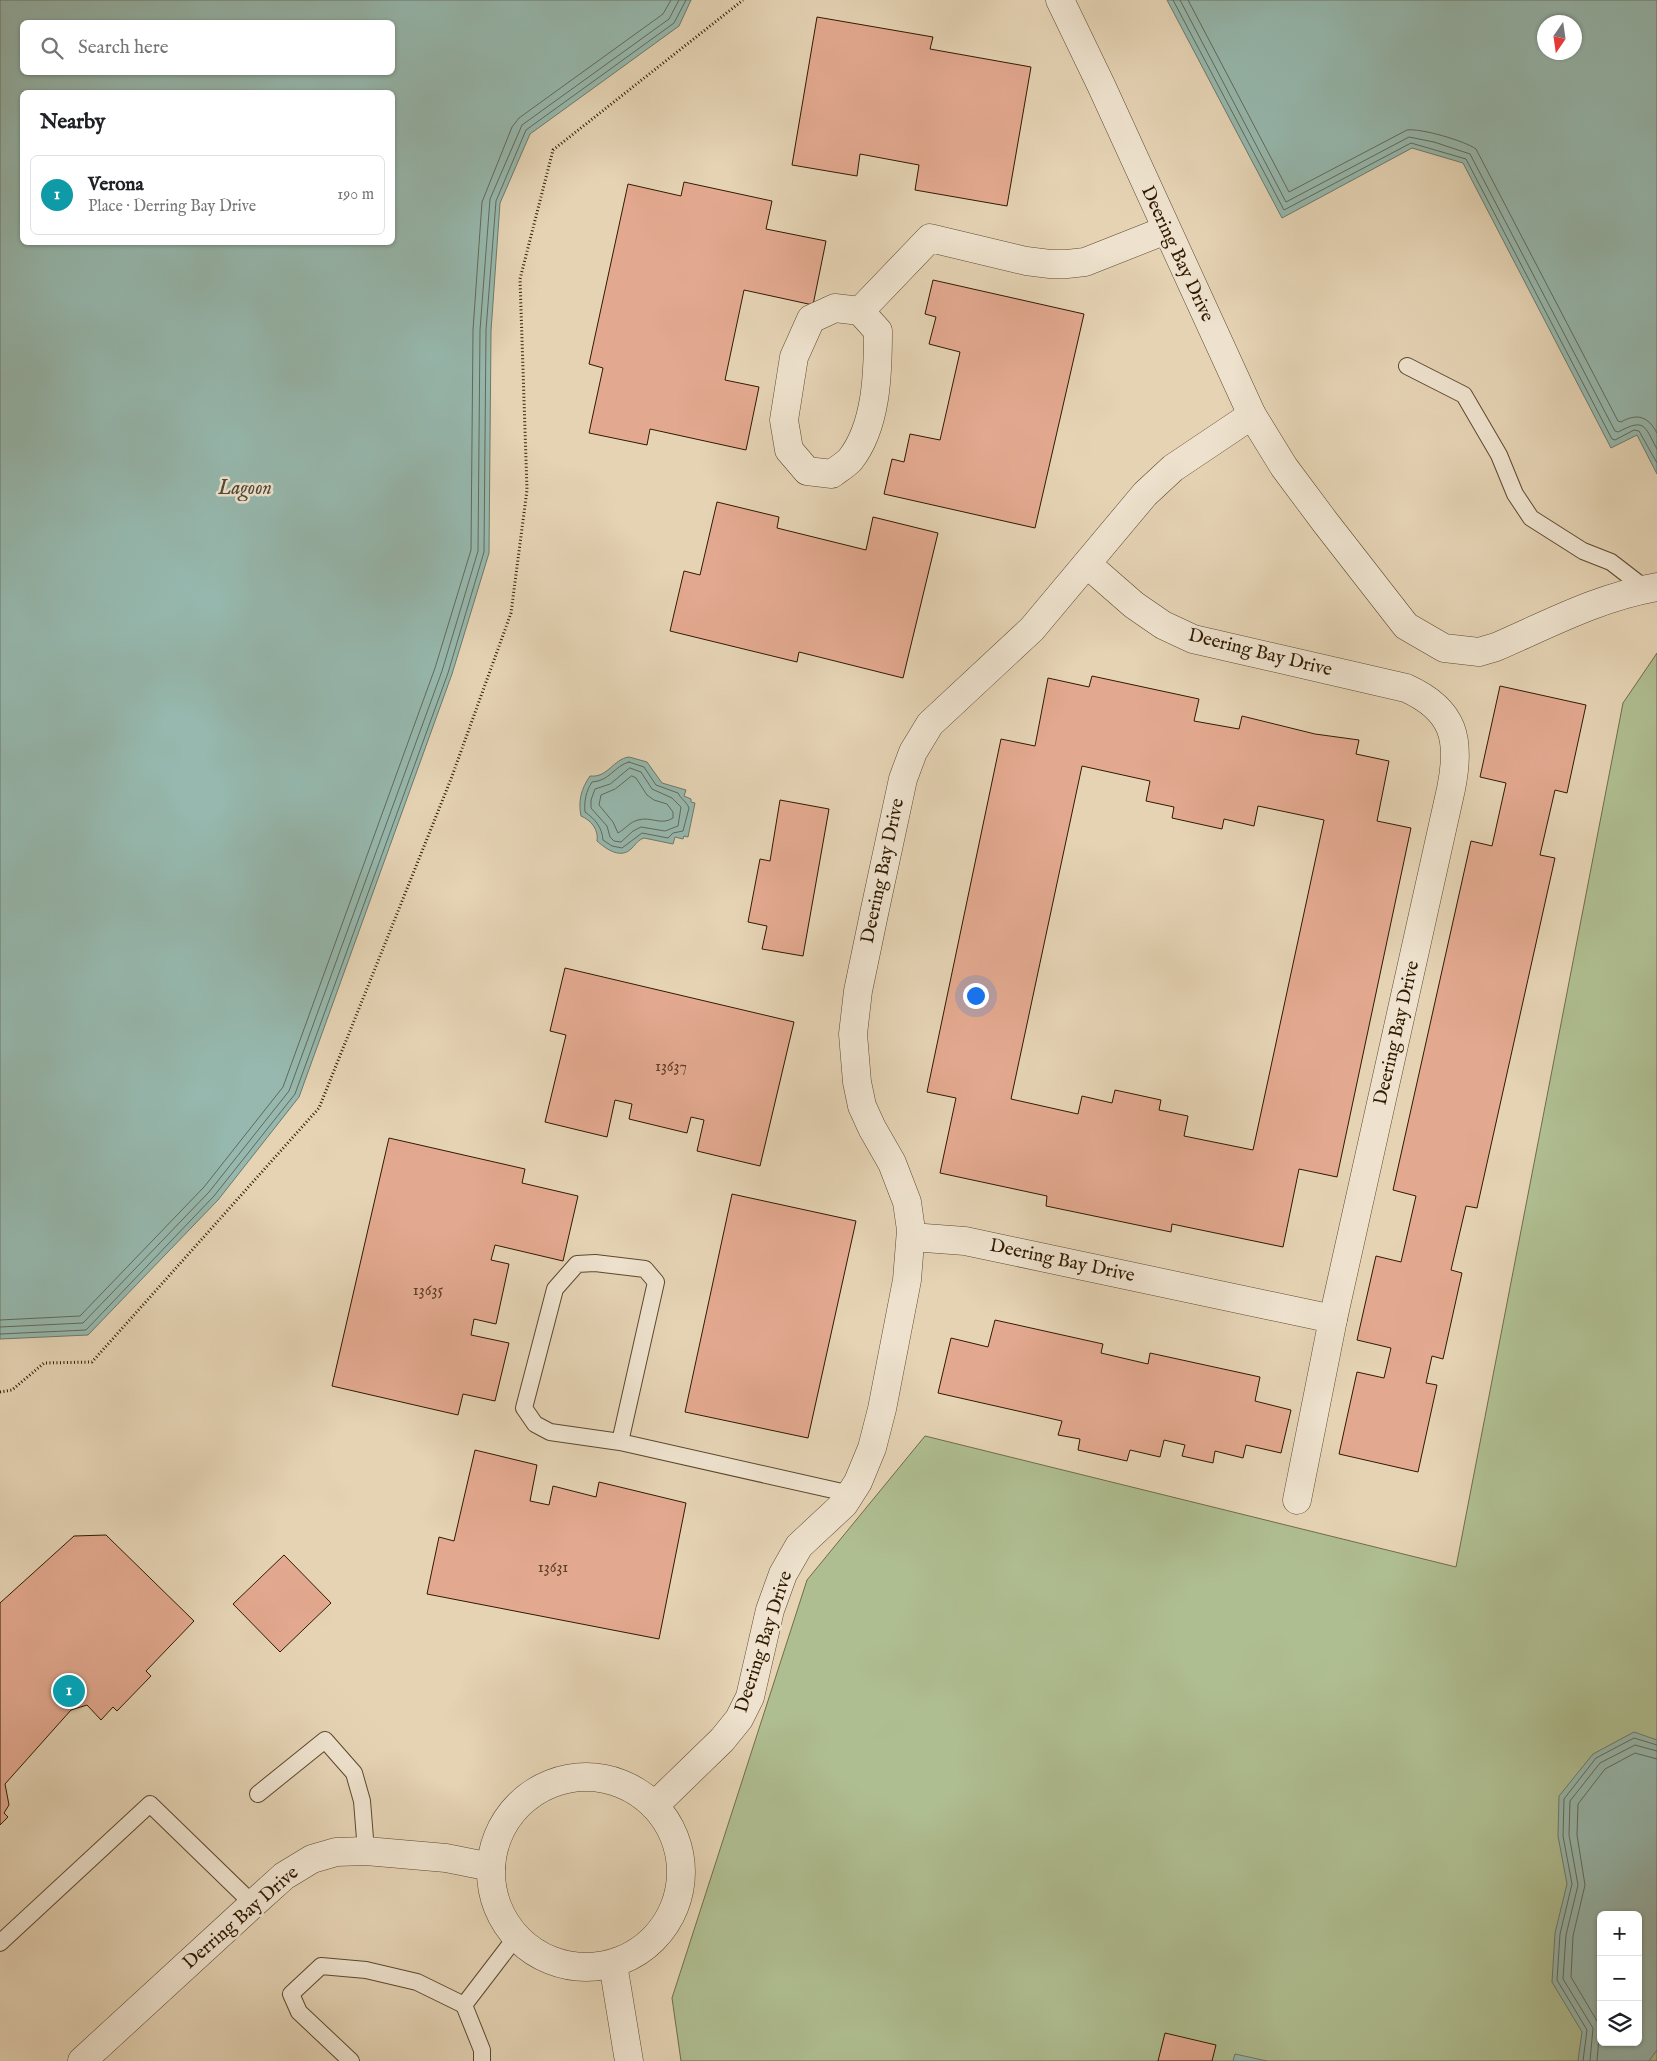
<!DOCTYPE html>
<html lang="en">
<head>
<meta charset="utf-8">
<style>
	body { margin:0; font-family:"IM FELL English",serif; background:#f6f6f6; color:#202124 }
	.controls { position:absolute; right:15px; bottom:15px; display:grid; overflow:hidden; border-radius:8px; box-shadow:0 1px 4px #0004 }
	.controls button { width:45px; height:45px; display:grid; place-items:center; padding:0; border:0; border-bottom:1px solid #e0e0e0; background:#fff; color:#202124; font:25px sans-serif }
	.compass { position:absolute; left:1537px; top:15px; width:45px; height:45px; border-radius:50%; background:#fff; box-shadow:0 1px 4px #0004; rotate:193deg }
	.you { position:absolute; left:975px; top:995px; width:18px; height:18px; margin:-12px; border:4px solid #fff; border-radius:50%; background:#1a73e8; box-shadow:0 0 0 8px #1a73e833 }
	.badge { display:grid; place-items:center; width:32px; height:32px; border-radius:50%; background:#0b8043; color:#fff; font-size:16px; font-weight:700 }
	.pin { position:absolute; translate:-50% -50%; border:2px solid #fff; box-shadow:0 1px 5px #0006 }
	.list { margin:0; padding:0; list-style:none }
	h2 { display:flex; justify-content:space-between; align-items:center; height:65px; margin:0; padding:0 20px; font-size:21px }
	h2 small { font-size:16px; font-weight:400; color:#757577 }
	.list li { display:grid; grid-template-columns:32px 1fr auto; gap:15px; align-items:center; box-sizing:border-box; height:80px; margin:0 10px 10px; padding:0 10px; border:1px solid #e0e0e0; border-radius:8px }
	.list b { display:block; font-size:19px; white-space:nowrap }
	.list p { margin:0; font-size:16px; white-space:nowrap; color:#757577 }
	.list em { font-size:16px; font-style:normal; color:#757577 }
	.icon { flex:none; width:28px; height:28px; fill:none; stroke:currentColor; stroke-width:2; stroke-linecap:round; stroke-linejoin:round }
	.map { position:relative; flex:none; width:1657px; height:2061px; overflow:hidden }
	.search { position:absolute; background:#fff; box-shadow:0 1px 4px #0004; left:20px; top:20px; width:375px; height:55px; display:flex; align-items:center; gap:12px; box-sizing:border-box; padding:0 18px; border-radius:8px; color:#757577; font-size:19px }
	.panel { position:absolute; background:#fff; box-shadow:0 1px 4px #0004; left:20px; top:90px; width:375px; height:155px; border-radius:8px }
	.map>svg:first-child { display:block }
	.green { fill:#afbe91; stroke:#706c48; fill-rule:evenodd }
	.water { fill:#96b8ae; stroke:#6d7968; fill-rule:evenodd }
	.lines { fill:none; stroke-linecap:round; stroke-linejoin:round }
	.shore { stroke:#636957; stroke-width:1 }
	.building { fill:#e3a990; stroke:#301a00; fill-rule:evenodd }
	.service-casing { stroke:#5d482d; stroke-width:18 }
	.minor-casing { stroke:#5d482d; stroke-width:29 }
	.path { stroke:#301a00; stroke-width:3; stroke-dasharray:1 2.5; stroke-linecap:butt }
	.service { stroke:#eee2ce; stroke-width:16 }
	.minor { stroke:#eee2ce; stroke-width:28 }
	.labels { text-anchor:middle; dominant-baseline:central; stroke-width:5; stroke-linejoin:round; paint-order:stroke }
	.number-label { font-size:16px; fill:#5d3e24 }
	.street-label { font-size:19px; fill:#301a00; stroke:#eee2ce }
	.water-label { font-size:20px; font-style:italic; fill:#4f4934; stroke:#eee2ce }
</style>
</head>
<body>
<div class="map">
<svg width="1657" height="2061" viewBox="0 0 1657 2061">
	<rect width="100%" height="100%" fill="#e5d3b4"/>
	<filter id="stains"><feTurbulence type="fractalNoise" baseFrequency=".004" numOctaves="4"/><feColorMatrix values="0 0 0 0 .2 0 0 0 0 .09 0 0 0 0 .02 0 0 0 .5 -.17"/></filter>
	<radialGradient id="worn" r=".72"><stop offset=".6" stop-color="#630" stop-opacity="0"/><stop offset="1" stop-color="#630" stop-opacity=".3"/></radialGradient>
	<path class="green" d="M1657,653V2061H681L672,1998L807,1580L925,1436L1456,1567L1623,703ZM1601,1915H1638V2042H1601Z"/>
	<g class="water">
		<path d="M0,0H691L679,26L530,134L500,203L491,331L489,553L452,674L299,1097L218,1200L88,1335L0,1339ZM392,22V72H22V22ZM22,92H392V242H22Z"/>
		<path d="M1167,0H1657V474L1637,435L1611,448L1463,163L1412,148L1282,218ZM1574,22V52H1544V22Z"/>
		<path d="M629,757L647,762L662,783L686,790L684,796L691,799V802L695,803L688,837L684,836L683,839L675,837L673,844L644,838C638,840 636,844 632,848C621,860 606,849 597,841C599,830 591,820 581,816C578,801 581,789 590,776C608,778 613,759 629,757Z"/>
		<path d="M1634,1732L1657,1740V2050L1649,2061H1578L1582,2032L1552,1982L1555,1933L1567,1884L1558,1836L1559,1796L1593,1754ZM1601,1915H1638V2042H1601Z"/>
		<path d="M1235,2054L1267,2061H1233Z"/>
	</g>
	<g class="lines">
		<g class="shore">
			<path d="M1173,0L1284,210L1411,143L1466,159L1612,439L1615,440L1634,430L1639,431L1657,463"/>
			<path d="M1180,0L1286,202L1409,137L1434,142L1470,154L1615,431L1618,432C1645,418 1644,425 1657,449"/>
			<path d="M1188,0L1289,192L1407,130C1421,128 1465,141 1476,149L1618,421L1621,422C1637,413 1648,416 1657,433"/>
			<path d="M629,762L644,767L656,785L678,793C681,799 686,801 689,808L683,831L673,833L668,838L642,833L622,848L612,846L603,840C602,827 595,819 585,812C584,801 586,791 592,782C610,781 614,766 629,762Z"/>
			<path d="M630,768L641,772L652,789L672,798L681,807L678,826L665,831L641,827L633,831L621,842L614,841L610,837L607,826L591,808V800L595,789L610,784Z"/>
			<path d="M632,776L636,778L647,795L654,800L667,804L673,812V818C661,826 651,816 638,820C630,822 625,829 618,833L613,822L599,805L601,795L615,789Z"/>
			<path d="M0,1320L80,1316L204,1187L283,1087L435,668L471,550L473,330L482,202L512,127L519,118L663,14L671,0"/>
			<path d="M0,1327L83,1323L209,1192L289,1091L442,671L478,551L480,330L490,199L522,125L669,19L679,0"/>
			<path d="M0,1334L86,1330L214,1196L295,1094L448,673L484,552L486,330L496,201L526,130L674,23L686,0"/>
			<path d="M1583,2061L1587,2030L1557,1980L1560,1934L1572,1884L1563,1836L1564,1799L1596,1758L1634,1738L1657,1745"/>
			<path d="M1590,2061L1593,2028L1563,1979L1566,1935L1578,1885L1569,1835L1570,1801L1600,1763L1635,1745L1657,1751"/>
			<path d="M1597,2061L1600,2026L1571,1977L1573,1936L1585,1885L1577,1835L1578,1804L1605,1769L1635,1753L1657,1759"/>
		</g>
	</g>
	<g class="building">
		<path d="M817,17L933,37L930,49L1031,67L1007,206L915,190L919,165L860,154L857,176L792,165Z"/>
		<path d="M684,182L772,201L766,229L826,241L813,305L744,290L725,380L759,387L746,450L650,429L647,445L589,433L603,368L589,364L628,184L681,196Z"/>
		<path d="M933,280L1084,314L1035,528L884,494L892,459L904,462L910,434L940,440L960,352L929,344L936,317L925,314Z"/>
		<path d="M717,502L779,517L777,528L866,550L873,517L938,533L903,678L799,652L797,662L670,631L684,571L700,575Z"/>
		<path d="M1092,676L1199,699L1194,721L1239,729L1242,716L1315,734L1359,740L1356,754L1389,761L1377,821L1411,828L1337,1177L1299,1169L1283,1247L1172,1224L1171,1232L1046,1206L1047,1196L940,1173L956,1098L927,1092L1001,739L1035,746L1048,678L1089,687ZM1082,766L1150,781L1146,801L1174,807L1172,818L1222,829L1224,819L1254,826L1258,806L1324,820L1253,1150L1184,1136L1188,1116L1159,1110L1161,1100L1115,1090L1112,1103L1082,1096L1078,1114L1011,1099Z"/>
		<path d="M1500,686L1586,705L1567,793L1555,790L1540,855L1555,858L1477,1208L1466,1206L1451,1270L1462,1273L1443,1359L1432,1356L1426,1383L1437,1385L1418,1472L1339,1454L1357,1372L1384,1378L1391,1348L1357,1340L1376,1256L1401,1262L1416,1196L1393,1190L1471,841L1492,846L1506,783L1480,777Z"/>
		<path d="M780,800L829,809L803,956L762,949L767,926L748,922L760,859L770,861Z"/>
		<path d="M565,968L794,1022L760,1166L697,1151L704,1120L691,1117L687,1133L629,1119L632,1104L615,1100L607,1137L545,1122L566,1035L550,1031Z"/>
		<path d="M389,1138L525,1169L522,1183L578,1196L563,1261L495,1245L491,1260L509,1264L496,1324L474,1319L471,1335L509,1343L495,1401L463,1394L458,1415L332,1386Z"/>
		<path d="M732,1194L856,1221L808,1438L685,1412Z"/>
		<path d="M995,1320L1103,1344L1101,1353L1148,1364L1150,1353L1260,1377L1255,1401L1291,1410L1281,1453L1246,1445L1243,1458L1215,1451L1213,1463L1182,1456L1185,1445L1164,1440L1160,1457L1130,1450L1127,1461L1078,1450L1080,1439L1058,1435L1062,1421L938,1393L951,1338L988,1347Z"/>
		<path d="M475,1450L537,1465L530,1501L549,1505L553,1486L596,1497L599,1482L686,1503L659,1639L427,1594L439,1537L454,1541Z"/>
		<path d="M106,1535L194,1621L146,1671L151,1676L117,1711L113,1707L101,1720L87,1705L71,1710L5,1784L9,1805L4,1813L8,1817L0,1825V1603L74,1536Z"/>
		<path d="M284,1555L331,1603L280,1652L233,1604Z"/>
		<path d="M1165,2033L1216,2045L1212,2061H1158Z"/>
	</g>
	<g class="lines">
		<g class="service-casing">
			<g id="service">
				<path d="M1407,366L1464,395L1499,455L1515,494L1531,518L1583,551L1611,562L1646,589"/>
				<path d="M620,1442L656,1282L645,1269L595,1263L577,1264L555,1289L524,1408L535,1424L550,1432L620,1442L851,1494"/>
				<path d="M258,1794L325,1740L354,1773L362,1801L366,1851"/>
				<path d="M0,1943L150,1804L253,1904"/>
				<path d="M351,2061L299,2012L291,1994L321,1966L366,1970L417,1982L464,2005"/>
				<path d="M482,2061V2050L464,2005L516,1937"/>
			</g>
		</g>
		<g class="minor-casing">
			<g id="minor">
				<path d="M1060,0L1101,85L1252,415L1284,467L1325,522L1406,626L1444,648L1479,652L1496,647C1549,624 1599,597 1657,587"/>
				<path d="M860,311L878,331C878,372 877,426 850,460C845,465 837,470 832,474L807,471L789,450L784,420L794,357L811,319L835,308L860,311L930,238L1026,261L1050,264H1067L1085,262L1166,230"/>
				<path d="M911,1237L965,1241L1333,1319L1451,789C1461,740 1455,710 1406,688L1193,639L1163,625L1134,605L1087,564"/>
				<path d="M1297,1500L1333,1319"/>
				<circle cx="586" cy="1872" r="95"/>
				<path d="M654,1806L722,1740L739,1719L750,1697L770,1610L783,1574L799,1546L844,1504L858,1482L872,1448L882,1409L907,1280L911,1230L907,1202L892,1163L872,1128L862,1106L857,1082L853,1034L858,991L874,914L903,779L913,752L930,724L1032,629L1145,494L1173,468L1252,415"/>
				<path d="M613,1964L629,2061"/>
				<path d="M82,2061L253,1904L284,1876L312,1859L336,1852L366,1851L446,1858L491,1867"/>
			</g>
		</g>
		<path class="path" d="M0,1392L12,1390L44,1363L92,1362L319,1108L451,779L511,613L527,490L520,279L553,150L743,0"/>
		<use href="#service" class="service"/>
		<use href="#minor" class="minor"/>
	</g>
	<g class="labels">
		<g class="number-label">
			<text x="671" y="1067">13637</text>
			<text x="428" y="1291">13635</text>
			<text x="553" y="1568">13631</text>
		</g>
		<g class="street-label">
			<text transform="translate(1177 254) rotate(65)">Deering Bay Drive</text>
			<text transform="translate(1260 653) rotate(14)">Deering Bay Drive</text>
			<text transform="translate(883 871) rotate(-78)">Deering Bay Drive</text>
			<text transform="translate(1397 1033) rotate(-77)">Deering Bay Drive</text>
			<text transform="translate(1062 1261) rotate(12)">Deering Bay Drive</text>
			<text transform="translate(764 1642) rotate(-72)">Deering Bay Drive</text>
			<text transform="translate(241 1918) rotate(-41)">Derring Bay Drive</text>
		</g>
		<g class="water-label">
			<text x="245" y="488">Lagoon</text>
		</g>
	</g>
	<rect width="100%" height="100%" filter="url(#stains)"/>
	<rect width="100%" height="100%" fill="url(#worn)"/>
</svg>
<div class="controls">
<button>+</button>
<button>−</button>
<button><svg class="icon" aria-label="layers" viewBox="0 0 24 24"><path d="M12 4l9 5-9 5-9-5zM3 14l9 5 9-5"/></svg></button>
</div>
<svg class="compass" viewBox="-18 -18 36 36"><path d="M0-13l5 13h-10z" fill="#e53935"/><path d="M0 13l5-13h-10z" fill="#757577"/></svg>
<div class="you"></div>
<div class="pin badge" style="left:69px;top:1691px;background:#0f9aa8">1</div>
<div class="search"><svg class="icon" aria-label="search" viewBox="0 0 24 24"><circle cx="10" cy="10" r="6"/><path d="M15 15l6 6"/></svg>Search here</div>
<section class="panel">
<h2>Nearby<small></small></h2>
<ul class="list">
<li><span class="badge" style="background:#0f9aa8">1</span><div><b>Verona</b><p>Place · Derring Bay Drive</p></div><em>190 m</em></li>
</ul>
</section>
</div>
</body>
</html>
